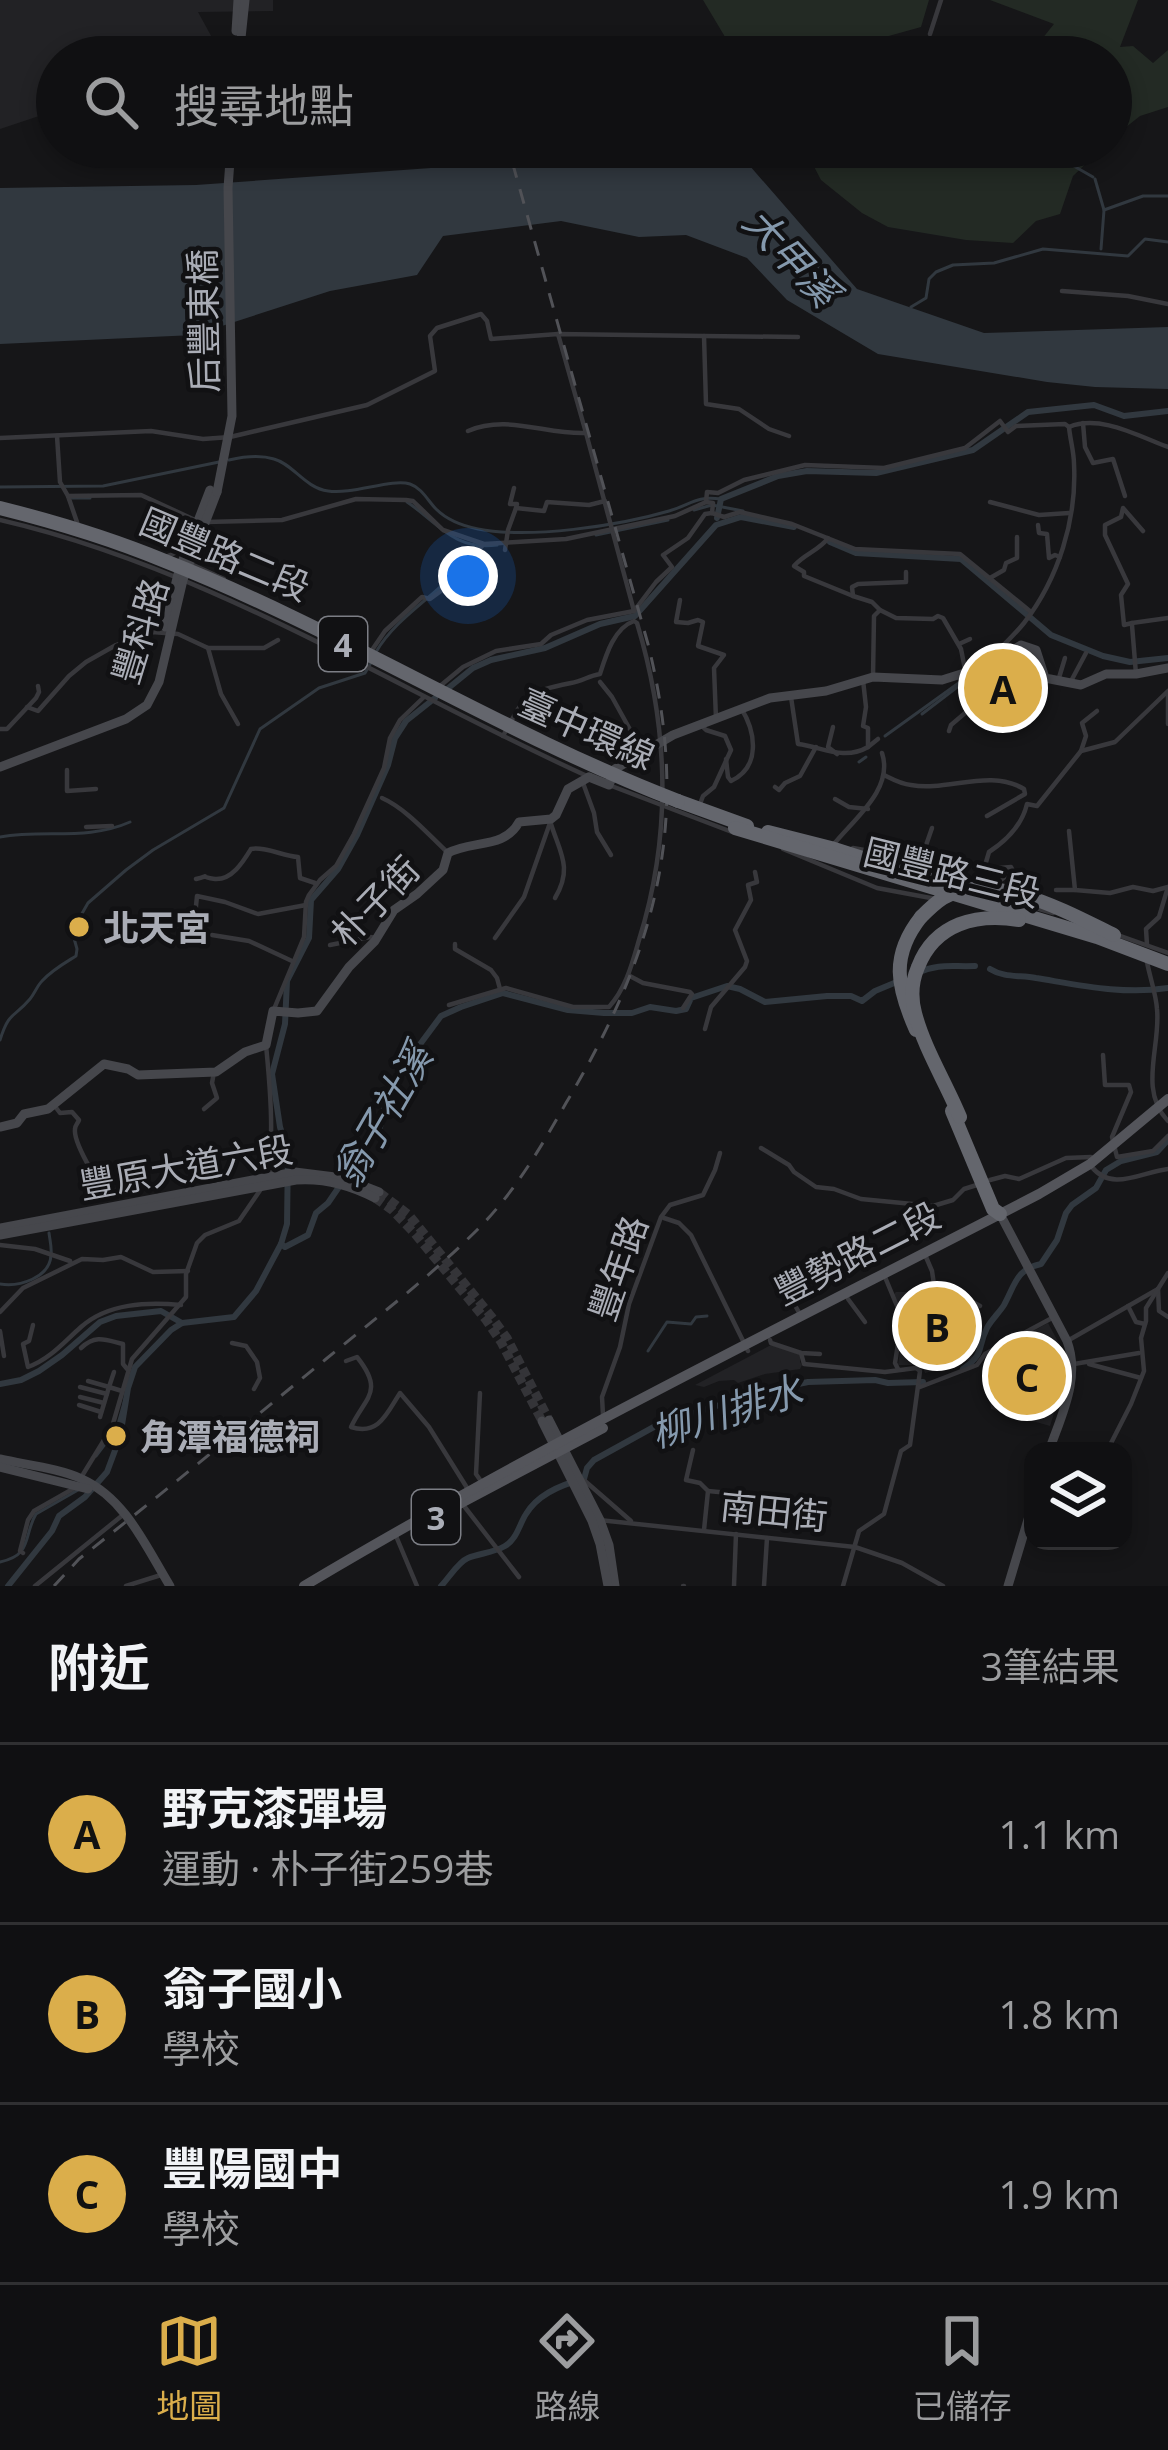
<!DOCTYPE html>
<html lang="zh-TW">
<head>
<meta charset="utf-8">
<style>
	body { margin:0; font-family:"Open Sans","Noto Sans TC",sans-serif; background:#1e1e20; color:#f1f3f6 }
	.controls { position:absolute; right:36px; bottom:36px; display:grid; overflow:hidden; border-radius:24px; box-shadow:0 6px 18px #0003 }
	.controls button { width:108px; height:108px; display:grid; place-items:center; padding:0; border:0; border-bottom:3px solid #303032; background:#101012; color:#f1f3f6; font:60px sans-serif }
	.you { position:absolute; left:468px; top:576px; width:42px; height:42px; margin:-30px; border:9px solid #fff; border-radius:50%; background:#1a73e8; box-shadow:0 0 0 18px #1a73e833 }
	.badge { display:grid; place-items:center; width:78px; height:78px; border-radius:50%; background:#dbae4b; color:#111; font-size:39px; font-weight:700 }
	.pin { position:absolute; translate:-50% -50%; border:6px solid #fff; box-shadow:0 3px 12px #0006 }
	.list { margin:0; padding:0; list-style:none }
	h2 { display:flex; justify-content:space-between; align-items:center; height:156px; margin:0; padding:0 48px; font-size:51px }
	h2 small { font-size:39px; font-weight:400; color:#9c9d9f }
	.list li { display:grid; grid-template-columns:78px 1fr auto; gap:36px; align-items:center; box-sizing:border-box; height:180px; padding:0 48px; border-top:3px solid #303032 }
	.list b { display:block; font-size:45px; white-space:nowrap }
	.list p { margin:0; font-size:39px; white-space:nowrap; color:#9c9d9f }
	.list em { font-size:39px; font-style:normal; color:#9c9d9f }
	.icon { flex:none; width:66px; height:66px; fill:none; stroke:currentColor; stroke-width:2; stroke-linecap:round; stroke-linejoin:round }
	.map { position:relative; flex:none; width:1168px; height:1586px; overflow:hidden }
	.search { position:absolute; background:#101012; box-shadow:0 6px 18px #0003; left:36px; right:36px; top:36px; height:132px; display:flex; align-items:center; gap:30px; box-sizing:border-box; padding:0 42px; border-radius:66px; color:#9c9d9f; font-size:45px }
	.sheet { height:696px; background:#101012 }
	nav { display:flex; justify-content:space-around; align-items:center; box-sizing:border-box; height:168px; border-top:3px solid #303032; background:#101012; font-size:33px; color:#9c9d9f }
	nav a { display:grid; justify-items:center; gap:6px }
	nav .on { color:#dbae4b }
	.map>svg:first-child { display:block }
	.built { fill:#222225 }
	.green { fill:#232a24 }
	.water { fill:#31383f }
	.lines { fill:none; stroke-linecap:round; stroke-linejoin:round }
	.stream { stroke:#31383f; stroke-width:3 }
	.canal { stroke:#31383f; stroke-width:6 }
	.secondary-tunnel { stroke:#343438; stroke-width:9; stroke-dasharray:9 4.5; stroke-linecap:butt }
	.street { stroke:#38383c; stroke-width:4.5 }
	.secondary { stroke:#46474c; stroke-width:9 }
	.primary { stroke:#54555b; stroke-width:10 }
	.highway { stroke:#64666d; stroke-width:14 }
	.rail { stroke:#515257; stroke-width:3; stroke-dasharray:15 12; stroke-linecap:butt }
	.secondary-bridge { stroke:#46474c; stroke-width:9 }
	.highway-bridge { stroke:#64666d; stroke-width:14 }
	.poi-dot { fill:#dbae4b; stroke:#111113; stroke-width:4.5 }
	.labels { text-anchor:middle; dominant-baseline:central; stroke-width:9; stroke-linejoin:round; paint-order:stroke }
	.shield { fill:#111113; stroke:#7c7e85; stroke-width:3 }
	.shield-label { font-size:33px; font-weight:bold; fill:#aaadb6 }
	.street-label { font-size:36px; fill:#aaadb6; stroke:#111113 }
	.poi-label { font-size:36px; font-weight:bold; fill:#aaadb6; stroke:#111113; text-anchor:start }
	.water-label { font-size:39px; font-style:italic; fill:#8599ad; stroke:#111113 }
</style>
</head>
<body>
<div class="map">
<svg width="1168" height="1586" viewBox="0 0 1168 1586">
	<rect width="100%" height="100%" fill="#161618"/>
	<g class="built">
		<path d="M0,0H273V11L198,12L215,43L213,57H57V110L0,129Z"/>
		<path d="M896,1292H931L950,1295L954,1303H973L969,1333L973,1359L925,1373L922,1365H898L904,1320L893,1295Z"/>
		<path d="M1048,1323L1062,1349L1066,1364L1065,1378L1050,1426L991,1409L987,1356Z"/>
		<path d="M771,1345L801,1354L800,1362L802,1365L800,1369L765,1374L738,1383L734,1380L719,1381L704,1387L695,1385Z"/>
	</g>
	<g class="green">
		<path d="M703,0H929L921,27L878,39L883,48L919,57H834L835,47L812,43L779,46L764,57H737Z"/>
		<path d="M990,0H1138L1120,47L1133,46L1153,63L1168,50V107L1140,116L1111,139V57H1025L1029,55L1054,24Z"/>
		<path d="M809,147H1103L1073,176L1060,214L1036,221L1013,243L966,240L888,227L862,213L821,180L807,153Z"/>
		<path d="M1032,648L1041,673C1026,683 1032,693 1024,705C1019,712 1005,714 997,716C995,699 988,685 987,670L1014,650Z"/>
	</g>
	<path class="water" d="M647,147L743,158L857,289L984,333L1168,327V389L1095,387L1047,382L878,354L787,300L747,258L686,235L639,237L561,221L443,236L417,275L330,291L194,335L0,344V188L196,185L445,167Z"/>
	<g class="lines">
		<g class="stream">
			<path d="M1065,161L1093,177"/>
			<path d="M1095,179L1104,210"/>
			<path d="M1101,249L1104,210L1143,196H1168"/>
			<path d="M911,307L926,298L929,279L936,272L953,265L994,263L1043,249L1128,256L1145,239L1168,242"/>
			<path d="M229,460C242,457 261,455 274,459C293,464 305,488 328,491C352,495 392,478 410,484C422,488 428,501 436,509C447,520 463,526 478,529C529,539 618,526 669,511C693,504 694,496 721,499"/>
			<path d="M0,487L103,486L219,462"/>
			<path d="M72,498H90"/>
			<path d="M407,502C436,521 454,551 497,545"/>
			<path d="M694,510L712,505L743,511"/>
			<path d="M596,535L668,520"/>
			<path d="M468,558L478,546"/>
			<path d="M376,652C395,619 432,598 458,570"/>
			<path d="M922,714L973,675"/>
			<path d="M885,736L967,677"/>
			<path d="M859,762L866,757"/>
			<path d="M0,837C45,829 87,841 130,822"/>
			<path d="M0,1040C9,1011 14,1018 30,999C35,993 37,986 42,981C52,970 63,964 76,956L77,949L72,931L88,903L126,870L153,850L224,808L260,729L319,688L365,673L372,661"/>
			<path d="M0,1284C19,1287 50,1278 51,1255C52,1248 50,1241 49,1233"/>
			<path d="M648,1351L667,1322L691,1324L696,1317L707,1316"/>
			<path d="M96,1456L117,1428L128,1388"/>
			<path d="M0,1562C33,1555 23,1536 36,1514L78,1490"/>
		</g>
		<g class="canal">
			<path d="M717,518L721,499L778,476L807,471L876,473L973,450L1028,412L1094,405L1124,416L1168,411"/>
			<path d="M830,542L856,553L961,559L1051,635L1103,656L1130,662L1168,658"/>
			<path d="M446,690L473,668L491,660L545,648L600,624L635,616L716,525L741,517L794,527"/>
			<path d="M990,969C1004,978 1020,975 1036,978C1079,985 1123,995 1168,988"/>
			<path d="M917,973C939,963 952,967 975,966"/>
			<path d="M281,1244L285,1247L308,1235L316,1213L328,1203L380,1127L388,1095L398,1074L441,1016L461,1007L503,993L568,1010L604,1013H632L650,1007L676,1011L686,1009L691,998L727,986L740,989L765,1002L827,996H851L862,1001L875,991L899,981"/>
			<path d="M963,1369C986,1352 976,1350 987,1328C991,1320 999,1313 1004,1305C1015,1285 1016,1269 1041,1264L1057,1240L1066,1213L1072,1205L1096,1188L1106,1170L1121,1161L1157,1152L1168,1140"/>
			<path d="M0,1384L21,1380L39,1371L62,1355L100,1322L116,1316L161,1311L182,1323"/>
			<path d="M8,1586L52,1531L59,1516L85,1497L107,1472L120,1437L128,1388L135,1367L171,1330L182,1323L234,1317L256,1291L281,1244L287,1224L288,1153L280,1127L272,1074L285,1024L287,981L309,938L311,900L338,869L357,835L388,765L395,738L406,721L435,698"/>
			<path d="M441,1586C449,1578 458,1562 468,1558C480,1553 493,1553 505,1546C517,1539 519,1525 526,1514C538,1494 563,1484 584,1479L587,1468L594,1460L661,1423L765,1391L808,1382L875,1380L888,1383L923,1382"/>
		</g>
		<g class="secondary-tunnel">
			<path d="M379,1192L409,1215L491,1316L507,1338L549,1420"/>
			<path d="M375,1198L392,1210L415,1234L486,1320L501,1342L542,1421"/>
		</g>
		<g class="street">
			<path d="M930,34L941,0"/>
			<path d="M1062,291L1128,296L1168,304"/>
			<path d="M704,336L798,337"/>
			<path d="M1083,423L1085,447L1093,463L1113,459L1125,496"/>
			<path d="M468,431C507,414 547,435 586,433L558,334"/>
			<path d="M586,433L634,611"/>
			<path d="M57,436L60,482L68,496L78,525"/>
			<path d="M0,438L151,431L203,439L230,437L367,405L435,371L430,336L437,328L481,314L487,321L491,339L558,334L704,336L706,404L739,409L769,429L789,436"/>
			<path d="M514,488L510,504H517L516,508"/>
			<path d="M68,496L141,495L195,520"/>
			<path d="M706,502L707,492L718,493L744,480L805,465L884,468L965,448L1000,421L1008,432L1016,426L1065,424L1069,427C1100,414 1138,436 1168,447"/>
			<path d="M990,502L1039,515L1069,513"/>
			<path d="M712,513L724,517L740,512L792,524L855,549L960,554L1031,612"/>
			<path d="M0,520C209,568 393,688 587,776"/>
			<path d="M206,522L282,520L356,499L406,500L413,501L443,530L484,544L566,539L675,516L706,502L713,503L712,513"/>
			<path d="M1038,525L1039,533L1047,534L1049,558L1055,555L1060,557"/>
			<path d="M828,538C820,550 804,554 794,566L804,572V576L853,596"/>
			<path d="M505,550L508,530L516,508L544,511L547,502L589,505L605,501"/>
			<path d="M168,556L186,548"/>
			<path d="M191,564L224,579"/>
			<path d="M990,578L1004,570L1006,563L1017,558V537"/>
			<path d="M680,600L676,622L688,623L698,620L703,622L698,646L724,655L714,668L716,719"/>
			<path d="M880,610L896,618L933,619L938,616L943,618L961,649L965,669"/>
			<path d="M1132,623L1124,625L1121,595L1128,584L1105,535V525L1121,517L1123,508L1143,531"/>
			<path d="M1132,623L1168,618"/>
			<path d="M1132,625L1136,674"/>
			<path d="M959,644L970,639"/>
			<path d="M208,648L221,694L238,724"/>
			<path d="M372,650L385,631L422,597L430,599L445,588L482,546"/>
			<path d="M873,677L874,616L880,610L872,602L853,596L852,587L858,584L906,582V572"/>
			<path d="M1058,681L1065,658"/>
			<path d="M600,682L612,697L643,753"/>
			<path d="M1070,683L1086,653"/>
			<path d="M440,686L463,667L496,651L541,644L551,635L587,620L634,611L656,582L672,567L663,555L688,538L705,514L712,513"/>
			<path d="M1168,693V724"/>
			<path d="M791,697L798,744C822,747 844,761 868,747V728L863,726L866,707L863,680"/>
			<path d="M27,707L38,711L69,676L86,662L116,645L152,632L178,634L208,648H264L278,640"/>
			<path d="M700,724L706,730L725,736L731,750L714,787L703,796L700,804"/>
			<path d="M833,727L828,747L837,754"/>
			<path d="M0,729H7L36,698L39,692L38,686"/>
			<path d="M949,731L951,725L992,690L987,683L986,665C997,650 1012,638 1024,623C1058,579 1077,520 1074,464C1074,452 1070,439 1069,427"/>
			<path d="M868,747L878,739"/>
			<path d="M1081,751L1086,736L1082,723L1097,711"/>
			<path d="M726,759L728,777L731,781C761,767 756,732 741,708"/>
			<path d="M67,770V791L96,789"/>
			<path d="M884,775C892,779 901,784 911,785C947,792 990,768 1024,789L1025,794L987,816"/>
			<path d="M583,783L594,813L597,832L611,855"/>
			<path d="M609,785L732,832"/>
			<path d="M775,787L779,790L785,783L800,776L816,747"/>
			<path d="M382,798C405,808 427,833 445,850"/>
			<path d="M835,799L849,807L868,809"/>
			<path d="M551,824C560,853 573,868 555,898"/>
			<path d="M86,827L112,826"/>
			<path d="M1069,831L1075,890L1110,893L1133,887L1153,891L1168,887"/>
			<path d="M834,844C854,819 894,789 882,753"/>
			<path d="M853,848L881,853L927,872"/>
			<path d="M783,849L877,888L936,899"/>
			<path d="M902,860L924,851L932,828"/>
			<path d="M196,879C214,874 196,877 215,879C232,880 243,862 251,849C264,846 283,856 298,857L300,878L315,883"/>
			<path d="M985,885L981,879L989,852C1006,841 1022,825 1027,804L1037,806L1081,751L1115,742L1168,691"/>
			<path d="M994,885L1013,871L1011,867L999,868"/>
			<path d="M1056,890H1075"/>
			<path d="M995,896L1053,913"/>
			<path d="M195,916L197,896L225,902L258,914L306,905"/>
			<path d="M1115,934L1168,953"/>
			<path d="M212,935L249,941L292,961"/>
			<path d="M495,938L524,897L551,820"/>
			<path d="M455,944V949L491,970L497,978L500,989"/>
			<path d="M330,945L370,937L377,938"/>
			<path d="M1147,945L1146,929L1159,917L1168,887"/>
			<path d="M1147,962C1150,978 1156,994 1157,1009C1161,1046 1138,1090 1168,1121"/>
			<path d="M628,975L643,983L690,992L692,994L683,1008"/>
			<path d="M449,1005L506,988L573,1007H609C626,988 632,964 639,940C672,835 669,729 637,623L634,621C614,628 606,655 600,674C588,676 583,681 571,683C523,693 526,694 503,736"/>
			<path d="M274,1009L304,937L306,902L309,895L320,880L336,866L354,834L384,768L390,738L400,720L424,697"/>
			<path d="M705,1029L711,1007L745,967L747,961L735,930L751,900L748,885L757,882L755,872"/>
			<path d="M266,1045C269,1076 272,1105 271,1135C271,1150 275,1161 271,1175"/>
			<path d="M1103,1055L1105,1085H1129L1131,1092L1112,1137L1117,1157L1153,1151L1168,1136"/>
			<path d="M54,1105L60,1113L72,1112L79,1120C78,1123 75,1125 75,1129C73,1142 97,1182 106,1192L116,1190"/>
			<path d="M204,1109L217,1098L212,1083L214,1072"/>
			<path d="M761,1148L789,1165L794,1172L816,1187L834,1189L861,1199L933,1206L953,1200L964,1189L980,1184"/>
			<path d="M1091,1166C1112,1193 1141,1172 1168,1169"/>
			<path d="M990,1180L1005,1176L1019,1179L1066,1158L1091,1157"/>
			<path d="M664,1218L679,1223L691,1235L748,1351"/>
			<path d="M0,1245L35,1249L70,1261"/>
			<path d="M926,1257L932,1271L935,1291H950L956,1300L971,1301L980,1306"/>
			<path d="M779,1277L801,1316"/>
			<path d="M885,1277L902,1318L895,1363L898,1369"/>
			<path d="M1158,1289L1159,1311L1168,1317"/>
			<path d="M848,1299L865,1322"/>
			<path d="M1128,1306L1136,1322L1145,1324"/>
			<path d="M0,1312L23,1288L82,1259L103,1260L121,1257L153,1272L188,1271"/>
			<path d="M33,1325L29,1341L23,1344L28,1367C50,1359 64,1342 81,1327C108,1303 147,1302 181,1305"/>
			<path d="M0,1331L4,1356"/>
			<path d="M770,1340L771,1343L801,1353L820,1354"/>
			<path d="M1069,1340L1158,1289"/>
			<path d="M232,1343L246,1346L257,1362L260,1378L254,1389"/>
			<path d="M81,1348C96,1334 106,1340 123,1344V1364L128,1370"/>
			<path d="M801,1353L804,1364L885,1372L916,1368L920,1371L910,1445L901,1451L884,1514L859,1531L843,1586"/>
			<path d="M346,1361L357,1357C385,1392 365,1397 351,1427C379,1436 387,1413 400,1393L429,1427L469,1491"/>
			<path d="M1074,1364L1139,1353"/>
			<path d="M1089,1364L1141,1378"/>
			<path d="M88,1381L109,1387L114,1372"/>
			<path d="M80,1387L107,1394"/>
			<path d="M920,1387L977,1365L985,1354L1052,1318"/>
			<path d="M480,1393L476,1474L483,1484"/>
			<path d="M80,1397L104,1403"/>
			<path d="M79,1405L101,1412"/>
			<path d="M603,1415L602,1397L620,1347L629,1304L661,1217L670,1205L703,1195L715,1170L720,1153"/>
			<path d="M100,1417L109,1387L122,1391"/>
			<path d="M693,1450L686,1480L700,1483L708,1491L704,1530"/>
			<path d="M1107,1451L1131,1404L1144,1371L1141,1338L1146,1321V1308L1168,1273"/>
			<path d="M82,1476L112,1427L132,1359L186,1297V1274L197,1243L205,1235L239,1221L261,1189"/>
			<path d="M585,1481L631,1521"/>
			<path d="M708,1491L740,1494"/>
			<path d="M464,1506L519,1577"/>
			<path d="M599,1520L855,1547L902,1563L943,1586"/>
			<path d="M396,1536L417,1586"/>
			<path d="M23,1553L20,1551L28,1520L34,1511L78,1486"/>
			<path d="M35,1586L124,1514"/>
			<path d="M126,1586L161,1575"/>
			<path d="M683,1586H684"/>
			<path d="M734,1586L736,1534"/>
			<path d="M764,1586L767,1538"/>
		</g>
		<g class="secondary">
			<path d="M236,31L238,0"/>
			<path d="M239,57L245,0"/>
			<path d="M165,627L179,570L210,490"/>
			<path d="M0,767L126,719L147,705L159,682L183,580L217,492"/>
			<path d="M615,769L673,735L770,698L826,691L873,677L942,680L993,664L1021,645L1036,650L1045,678L1081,685L1106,674H1136L1168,668"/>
			<path d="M589,777L609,785L615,770"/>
			<path d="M0,1127L17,1123L24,1114L48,1109L104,1064L128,1069L138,1075L216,1072L245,1052L266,1045L273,1011L298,1013L317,1011L349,967L375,941L394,910L417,894L443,870L448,853C471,840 505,849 519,822L551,819L556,815L568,789L589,777"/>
			<path d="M1000,1214L1067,1341C1081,1378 1061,1416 1049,1451"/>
			<path d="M0,1228L295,1172L343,1178L379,1192"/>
			<path d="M0,1235L296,1180C324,1178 350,1185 375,1198"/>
			<path d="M549,1420L600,1520L609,1545L615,1586"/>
			<path d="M542,1421L592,1521L600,1544L608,1586"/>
			<path d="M0,1459C26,1465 58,1468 82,1479C126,1499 146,1547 170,1586"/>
			<path d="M0,1467L88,1489"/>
			<path d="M1008,1586L1033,1503"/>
		</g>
		<g class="primary">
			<path d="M444,1512L603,1428"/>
			<path d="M304,1586C542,1444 792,1322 1039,1194L1090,1164L1168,1099"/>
		</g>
		<g class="highway">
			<path d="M678,801L747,826"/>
			<path d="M768,832L831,848L959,889"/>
			<path d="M916,1030C897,987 890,956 921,917"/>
			<path d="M952,1111L993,1209L1000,1214"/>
		</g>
		<path class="rail" d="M54,1586L79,1559C163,1493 244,1426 326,1359C377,1317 431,1276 478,1229C515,1192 541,1147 566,1103C657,950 692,820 648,644L508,147"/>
		<path class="secondary-bridge" d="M217,492L232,416L228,188L231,147"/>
		<g class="highway-bridge">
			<path d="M0,508C56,522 112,539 165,561C341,630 501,733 678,801"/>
			<path d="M735,828L1097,937L1168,964"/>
			<path d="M921,917C928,910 935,903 943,898C991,869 1069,913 1114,935"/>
			<path d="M960,1117C946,1083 924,1048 915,1013C911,998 912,981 918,967C935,923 977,913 1019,920"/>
		</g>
	</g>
	<g class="poi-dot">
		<circle cx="79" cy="927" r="12"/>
		<circle cx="116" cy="1436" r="12"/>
	</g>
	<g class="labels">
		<g class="shield">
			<rect x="319" y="617" width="48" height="54" rx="9"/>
			<rect x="412" y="1490" width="48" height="54" rx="9"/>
		</g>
		<g class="shield-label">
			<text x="343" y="644">4</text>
			<text x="436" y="1517">3</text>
		</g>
		<g class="street-label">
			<text transform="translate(203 321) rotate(-91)">后豐東橋</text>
			<text transform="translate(225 554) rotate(23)">國豐路二段</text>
			<text transform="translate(140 631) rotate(-73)">豐科路</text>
			<text transform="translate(587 729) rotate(24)">臺中環線</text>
			<text transform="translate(952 872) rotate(14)">國豐路三段</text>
			<text transform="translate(375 901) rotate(-46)">朴子街</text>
			<text transform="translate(186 1167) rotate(-10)">豐原大道六段</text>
			<text transform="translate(857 1253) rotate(-27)">豐勢路二段</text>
			<text transform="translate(618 1268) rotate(-71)">豐年路</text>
			<text transform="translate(774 1511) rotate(6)">南田街</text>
		</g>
		<g class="poi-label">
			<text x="103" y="927">北天宮</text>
			<text x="140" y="1436">角潭福德祠</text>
		</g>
		<g class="water-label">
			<text transform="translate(792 256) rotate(47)">大甲溪</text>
			<text transform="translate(381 1115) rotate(-60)">翁子社溪</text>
			<text transform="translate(726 1410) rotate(-17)">柳川排水</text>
		</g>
	</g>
</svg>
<div class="controls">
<button><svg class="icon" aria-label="layers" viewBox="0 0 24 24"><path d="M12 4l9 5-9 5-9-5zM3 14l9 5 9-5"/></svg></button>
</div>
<div class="you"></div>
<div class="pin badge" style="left:1003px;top:688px">A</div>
<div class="pin badge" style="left:937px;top:1326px">B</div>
<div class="pin badge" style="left:1027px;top:1376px">C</div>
<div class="search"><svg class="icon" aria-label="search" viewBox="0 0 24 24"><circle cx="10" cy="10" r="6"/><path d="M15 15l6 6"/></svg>搜尋地點</div>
</div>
<section class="sheet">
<h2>附近<small>3筆結果</small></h2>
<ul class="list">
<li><span class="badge">A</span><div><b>野克漆彈場</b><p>運動 · 朴子街259巷</p></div><em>1.1 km</em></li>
<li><span class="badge">B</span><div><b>翁子國小</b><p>學校</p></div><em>1.8 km</em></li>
<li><span class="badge">C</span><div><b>豐陽國中</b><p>學校</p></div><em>1.9 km</em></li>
</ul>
</section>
<nav>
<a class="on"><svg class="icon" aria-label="map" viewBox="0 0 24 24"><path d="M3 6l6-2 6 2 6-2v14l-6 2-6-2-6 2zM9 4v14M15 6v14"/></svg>地圖</a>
<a><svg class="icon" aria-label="directions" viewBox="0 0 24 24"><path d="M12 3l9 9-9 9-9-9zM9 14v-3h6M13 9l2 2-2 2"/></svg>路線</a>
<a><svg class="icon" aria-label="saved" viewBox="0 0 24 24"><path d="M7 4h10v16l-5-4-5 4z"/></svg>已儲存</a>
</nav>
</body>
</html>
